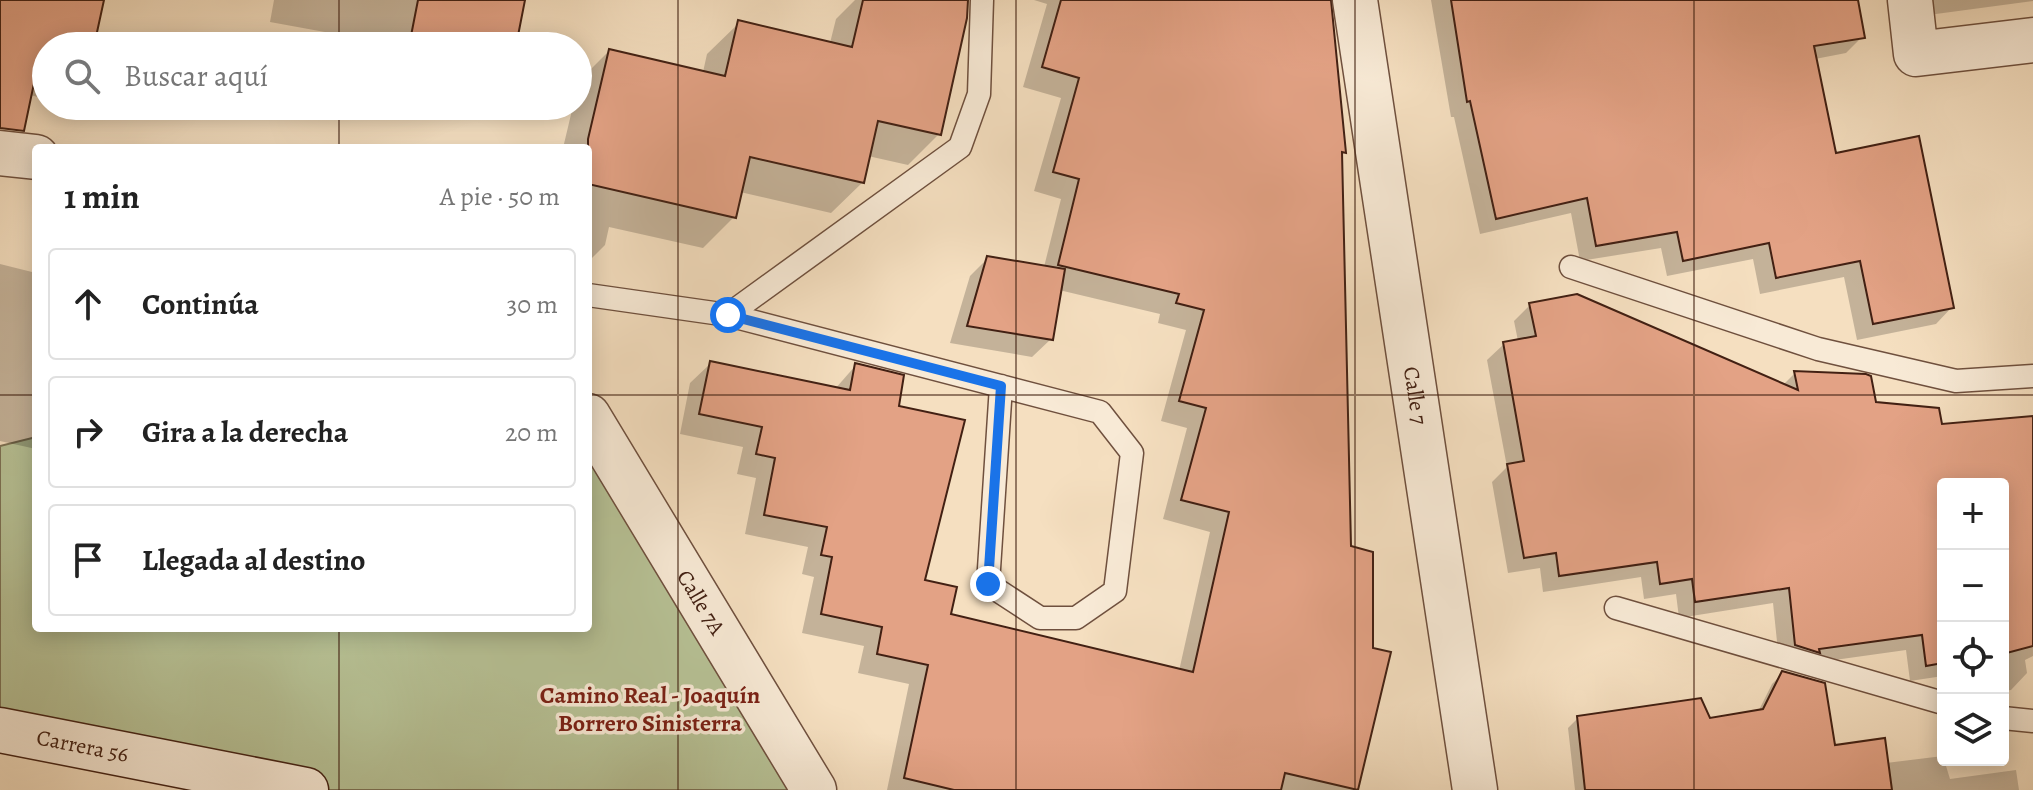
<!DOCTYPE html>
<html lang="es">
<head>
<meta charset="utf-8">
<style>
	body { margin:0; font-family:Alegreya,serif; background:#f6f6f6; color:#222 }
	.controls { position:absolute; right:24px; bottom:24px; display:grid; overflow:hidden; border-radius:8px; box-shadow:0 4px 20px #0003 }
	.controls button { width:72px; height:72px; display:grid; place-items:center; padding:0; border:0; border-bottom:2px solid #e0e0e0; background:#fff; color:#222; font:40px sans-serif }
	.stop { position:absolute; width:24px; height:24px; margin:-18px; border:6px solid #1a73e8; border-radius:50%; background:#fff }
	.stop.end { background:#1a73e8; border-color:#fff; box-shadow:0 2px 8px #0008 }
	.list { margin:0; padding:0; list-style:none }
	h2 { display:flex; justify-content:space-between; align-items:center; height:104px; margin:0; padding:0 32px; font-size:34px }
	h2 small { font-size:26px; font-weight:400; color:#767676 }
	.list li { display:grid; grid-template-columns:52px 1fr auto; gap:24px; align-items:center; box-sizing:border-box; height:112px; margin:0 16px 16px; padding:0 16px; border:2px solid #e0e0e0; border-radius:8px }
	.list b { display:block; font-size:30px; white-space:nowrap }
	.list em { font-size:26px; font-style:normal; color:#767676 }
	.icon { flex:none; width:44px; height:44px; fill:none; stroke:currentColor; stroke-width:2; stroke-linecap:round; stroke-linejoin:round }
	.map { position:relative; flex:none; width:2033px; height:790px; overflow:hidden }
	.search { position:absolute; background:#fff; box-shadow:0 4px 20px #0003; left:32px; top:32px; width:560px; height:88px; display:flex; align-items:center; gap:20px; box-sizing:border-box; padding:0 28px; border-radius:44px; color:#767676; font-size:30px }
	.panel { position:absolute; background:#fff; box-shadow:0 4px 20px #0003; left:32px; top:144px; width:560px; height:488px; border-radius:8px }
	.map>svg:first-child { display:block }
	.green { fill:#b7c296; stroke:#7c7154; stroke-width:2 }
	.shadow { fill:#0003 }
	.building { fill:#e3a285; stroke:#422013; stroke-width:2 }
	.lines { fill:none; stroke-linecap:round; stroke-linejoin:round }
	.lane-casing { stroke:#6f503e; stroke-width:25 }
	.street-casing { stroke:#6f503e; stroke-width:47 }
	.secondary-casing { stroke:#422013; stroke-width:47 }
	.lane { stroke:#f8ead6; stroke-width:22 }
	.street { stroke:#f8ead6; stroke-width:44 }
	.secondary { stroke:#f8ead6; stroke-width:44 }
	.route { stroke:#1a73e8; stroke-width:10 }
	.grid { fill:none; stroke:#422013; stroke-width:2; stroke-opacity:0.55 }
	.labels { text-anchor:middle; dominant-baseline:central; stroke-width:7; stroke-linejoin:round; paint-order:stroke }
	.street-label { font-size:22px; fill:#422013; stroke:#f8ead6 }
	.neighbourhood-label { font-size:24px; font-weight:bold; fill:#7a1f14; stroke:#f8ead6 }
</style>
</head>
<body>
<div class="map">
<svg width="2033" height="790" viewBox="0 0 2033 790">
	<rect width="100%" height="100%" fill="#f5dfc0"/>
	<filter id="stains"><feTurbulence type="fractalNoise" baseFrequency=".0025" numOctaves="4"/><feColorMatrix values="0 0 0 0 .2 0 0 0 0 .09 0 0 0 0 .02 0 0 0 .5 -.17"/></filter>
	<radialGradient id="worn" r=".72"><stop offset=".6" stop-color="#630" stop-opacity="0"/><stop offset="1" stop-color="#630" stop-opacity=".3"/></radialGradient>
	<path class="green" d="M588,416L814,790H306L0,730V446L36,437V628H588Z"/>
	<g class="shadow">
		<path d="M0,0H102L92,46H46V99L30,95L0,124Z"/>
		<path d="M274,0H523L514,46H385V43L270,22Z"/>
		<path d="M855,0H920L939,134L908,165L868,156L863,182L831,213L740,192L734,217L703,248L609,227L605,245L588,262V148H563L573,106H578V82L609,51L703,72L707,54L739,23L830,43L836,19Z"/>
		<path d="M1034,0H1329L1344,152L1340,156L1355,790H887L909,684L858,673L864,646L802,633L814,577L802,574L808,547L745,534L756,478L737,474L743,447L680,434L690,383L711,363L835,389L856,365L897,407L922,581L949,615L1179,671L1210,532L1163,519L1187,428L1161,421L1186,330L1158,323L1160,314L1059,290L1051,339L1032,357L950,343L970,276L988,258L1044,267L1061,199L1034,191L1061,98L1023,87L1047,4Z"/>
		<path d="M1431,0H1855L1862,37L1846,53L1815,59L1834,155L1952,307L1936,324L1857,340L1844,277L1760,294L1753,259L1667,276L1661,248L1580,261L1571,213L1480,234L1454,117H1451Z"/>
		<path d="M1919,0H2033V1L1921,16Z"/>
		<path d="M405,106H488L475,119Z"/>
		<path d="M0,264L36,273V449L0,441Z"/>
		<path d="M1530,305L1782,386L1795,373L1940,426L2033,417V656L2025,660L2027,673L2011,690L2003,691V484H1943V679V676L1910,681L1906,650L1806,664L1779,661L1773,603L1679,618L1676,594L1644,599L1641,577L1543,592L1540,568L1508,573L1492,482L1507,467L1487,360L1504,344L1518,341L1514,321Z"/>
		<path d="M1783,673L1834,747L1886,763L1943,756L1950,779L2016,770L2019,790H1575L1568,728L1578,718L1709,720L1758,712L1772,684Z"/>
	</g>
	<g class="building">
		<path d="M0,0H104L94,46H46V65L38,64L24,131L0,128Z"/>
		<path d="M418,0H525L516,46H409Z"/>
		<path d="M863,0H968L967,18L941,135L878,121L864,183L750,157L736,218L588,184V139L609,49L725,76L738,20L852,47Z"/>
		<path d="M1061,0H1331L1346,153L1342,152L1351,546L1373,552V648L1391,652L1358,790L1285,773L1281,790H954L904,778L928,665L877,654L882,627L821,614L832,557L821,555L827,527L764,515L775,458L756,454L762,427L699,414L710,361L850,390L855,363L904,375L899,406L965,420L925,580L957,587L951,614L1193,672L1229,512L1181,500L1206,408L1179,401L1204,310L1176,303L1179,294L1058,265L1079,179L1053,172L1079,78L1042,67Z"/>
		<path d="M1451,0H1858L1865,38L1814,46L1836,153L1919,136L1954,308L1873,324L1860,261L1776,278L1769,243L1683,261L1677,232L1596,246L1587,198L1496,219L1470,101L1467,102Z"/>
		<path d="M987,256L1065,269L1053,340L967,326Z"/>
		<path d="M1577,294L1798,390L1794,371L1866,374L1871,376L1876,402L1939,408L1942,424L2033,416V646L2003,654V484H1943V663L1926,666L1922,635L1819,649L1820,653L1795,645L1789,588L1695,602L1692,579L1660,584L1657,562L1559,576L1556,553L1524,558L1507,464L1524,461L1503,342L1536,336L1529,303Z"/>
		<path d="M1782,671L1825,683L1835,745L1885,738L1892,790H1585L1577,716L1701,698L1710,718L1763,709Z"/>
	</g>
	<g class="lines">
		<g class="lane-casing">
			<g id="lane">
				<path d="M1571,267L1818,349L1956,381L2033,376"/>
				<path d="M588,295L728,315L1100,412L1132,453L1115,591L1076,618H1040L988,584L1001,386"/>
				<path d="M728,315L960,147L979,94L982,0"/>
				<path d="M1616,608L1943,703"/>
				<path d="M2003,718L2033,721"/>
			</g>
		</g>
		<g class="street-casing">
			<g id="street">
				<path id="s1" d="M1355,0L1475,790"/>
				<path d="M1910,0L1916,54L2033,40"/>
				<path d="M0,153L36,157"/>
				<path id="s2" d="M588,416L814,790"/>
			</g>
		</g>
		<g class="secondary-casing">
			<g id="secondary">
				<path id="s3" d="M0,730L306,790"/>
			</g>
		</g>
		<use href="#lane" class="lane"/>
		<use href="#street" class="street"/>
		<use href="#secondary" class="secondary"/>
	</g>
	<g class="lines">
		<path class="route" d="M728,315L1001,386L988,584"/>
	</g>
	<path class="grid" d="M339,0V46M678,0V790M1016,0V790M1355,0V790M1694,0V790M339,106V148M0,395H36M588,395H2033M339,628V790"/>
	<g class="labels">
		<g class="street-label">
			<text stroke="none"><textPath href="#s1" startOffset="400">Calle 7</textPath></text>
			<text stroke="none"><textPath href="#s2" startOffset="218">Calle 7A</textPath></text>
			<text stroke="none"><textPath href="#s3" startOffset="84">Carrera 56</textPath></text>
		</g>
		<g class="neighbourhood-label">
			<text x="650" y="695">Camino Real - Joaquín<tspan x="650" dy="28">Borrero Sinisterra</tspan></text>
		</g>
	</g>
	<rect width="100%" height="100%" filter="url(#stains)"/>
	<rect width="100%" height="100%" fill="url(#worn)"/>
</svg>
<div class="controls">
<button>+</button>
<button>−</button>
<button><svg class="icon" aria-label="locate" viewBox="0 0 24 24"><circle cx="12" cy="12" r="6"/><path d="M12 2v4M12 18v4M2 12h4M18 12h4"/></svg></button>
<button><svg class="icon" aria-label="layers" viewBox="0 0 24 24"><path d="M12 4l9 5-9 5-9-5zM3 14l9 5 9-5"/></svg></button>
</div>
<div class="stop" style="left:728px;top:315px"></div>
<div class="stop end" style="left:988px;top:584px"></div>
<div class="search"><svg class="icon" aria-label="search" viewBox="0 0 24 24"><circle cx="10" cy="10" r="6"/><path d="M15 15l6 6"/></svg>Buscar aquí</div>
<section class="panel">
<h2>1 min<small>A pie · 50 m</small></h2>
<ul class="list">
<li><svg class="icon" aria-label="ahead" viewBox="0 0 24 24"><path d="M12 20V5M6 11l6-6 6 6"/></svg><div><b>Continúa</b></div><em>30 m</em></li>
<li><svg class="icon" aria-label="right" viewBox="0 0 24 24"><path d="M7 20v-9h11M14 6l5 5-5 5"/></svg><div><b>Gira a la derecha</b></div><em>20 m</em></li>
<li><svg class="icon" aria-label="arrive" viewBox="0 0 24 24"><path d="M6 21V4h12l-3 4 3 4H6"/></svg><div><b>Llegada al destino</b></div></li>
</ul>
</section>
</div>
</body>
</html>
